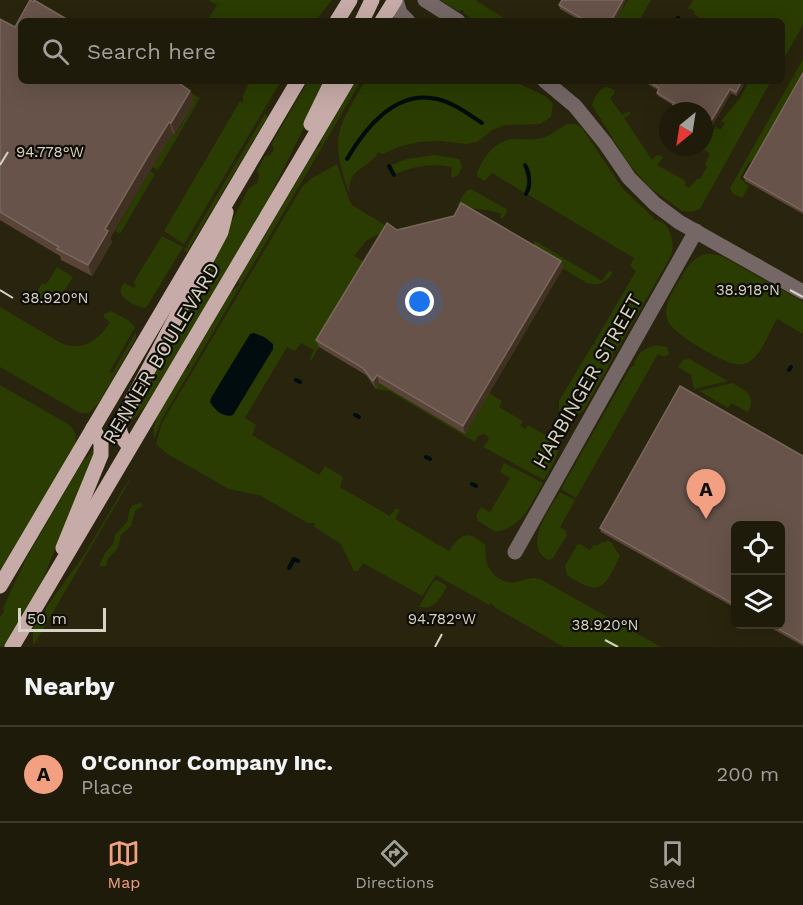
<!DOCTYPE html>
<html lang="en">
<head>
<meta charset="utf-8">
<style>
	body { margin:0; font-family:"Work Sans",sans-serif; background:#262413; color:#f1f3f6 }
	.controls { position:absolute; right:18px; bottom:18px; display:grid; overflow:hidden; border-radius:9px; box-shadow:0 6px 24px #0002 }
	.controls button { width:54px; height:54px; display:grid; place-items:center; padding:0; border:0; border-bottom:2px solid #3c392b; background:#1e1b0a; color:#f1f3f6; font:30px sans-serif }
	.compass { position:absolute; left:659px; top:102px; width:54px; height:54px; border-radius:50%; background:#1e1b0a; box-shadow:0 6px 24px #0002; rotate:210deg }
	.scale { position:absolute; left:18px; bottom:15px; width:88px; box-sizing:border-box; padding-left:6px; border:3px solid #d5d3c5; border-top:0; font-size:16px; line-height:21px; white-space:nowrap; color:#d5d3c5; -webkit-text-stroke:4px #0f0d05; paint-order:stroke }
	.you { position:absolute; left:420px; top:302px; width:21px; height:21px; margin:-15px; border:4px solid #fff; border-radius:50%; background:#1a73e8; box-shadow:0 0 0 9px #1a73e833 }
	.badge { display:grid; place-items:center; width:39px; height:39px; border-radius:50%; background:#f3a082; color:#111; font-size:20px; font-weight:700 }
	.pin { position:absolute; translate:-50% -50px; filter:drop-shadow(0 2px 3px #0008) }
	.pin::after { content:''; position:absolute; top:32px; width:21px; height:18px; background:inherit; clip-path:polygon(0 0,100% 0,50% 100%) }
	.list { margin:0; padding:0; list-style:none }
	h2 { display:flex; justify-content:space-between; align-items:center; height:78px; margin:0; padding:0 24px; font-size:26px }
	h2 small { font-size:20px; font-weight:400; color:#a1a19c }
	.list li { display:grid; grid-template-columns:39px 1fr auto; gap:18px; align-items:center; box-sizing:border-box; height:96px; padding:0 24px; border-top:2px solid #3c392b }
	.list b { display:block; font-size:22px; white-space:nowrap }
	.list p { margin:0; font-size:20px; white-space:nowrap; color:#a1a19c }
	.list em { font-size:20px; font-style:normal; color:#a1a19c }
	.icon { flex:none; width:33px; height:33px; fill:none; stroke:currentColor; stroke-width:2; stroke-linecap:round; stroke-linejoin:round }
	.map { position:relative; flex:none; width:803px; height:647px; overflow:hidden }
	.search { position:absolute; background:#1e1b0a; box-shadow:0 6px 24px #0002; left:18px; right:18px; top:18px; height:66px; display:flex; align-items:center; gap:15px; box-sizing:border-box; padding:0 21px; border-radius:9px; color:#a1a19c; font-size:22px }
	.sheet { height:174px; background:#1e1b0a }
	nav { display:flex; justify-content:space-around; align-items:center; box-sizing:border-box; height:84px; border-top:2px solid #3c392b; background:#1e1b0a; font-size:16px; color:#a1a19c }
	nav a { display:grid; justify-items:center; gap:3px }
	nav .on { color:#f3a082 }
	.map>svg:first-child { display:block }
	.green { fill:#2a3c02; fill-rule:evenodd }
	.water { fill:#000c0d }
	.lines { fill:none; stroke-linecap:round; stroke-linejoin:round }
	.stream { stroke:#000c0d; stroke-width:4 }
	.minor { stroke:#746765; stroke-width:15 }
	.major { stroke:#c6aba8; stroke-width:15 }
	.wall { fill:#5a443a }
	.shaded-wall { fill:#413122 }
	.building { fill:#675349; stroke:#79675d; stroke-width:1.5 }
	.ticks { fill:none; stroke:#d5d3c5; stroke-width:2 }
	.labels { text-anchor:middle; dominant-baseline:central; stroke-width:4.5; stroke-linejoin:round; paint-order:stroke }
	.street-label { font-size:20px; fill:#d5d3c5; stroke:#0f0d05 }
	.ticks-label { font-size:15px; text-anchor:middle; fill:#d5d3c5; stroke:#0f0d05; stroke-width:4.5; stroke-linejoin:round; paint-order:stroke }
</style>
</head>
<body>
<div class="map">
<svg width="803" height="647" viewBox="0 0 803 647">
	<rect width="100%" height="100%" fill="#28240d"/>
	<g class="green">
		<path d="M208,0H332L315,21H207L217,5Z"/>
		<path d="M440,0H475L509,21H474L463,12L464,10L458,11Z"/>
		<path d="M628,0H651L639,21H614Z"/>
		<path d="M693,0H803V25L782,62V21H705L695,15L694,11L690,8L687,10Z"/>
		<path d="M803,59V77L753,164L749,162L740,178L749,186L742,198L732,193L730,188Z"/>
		<path d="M250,81H281L184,244L164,231L240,101L242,103L244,99L242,98Z"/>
		<path d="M308,81H327L267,202L147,404L136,417L128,422L249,188L257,183L259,175L257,171L265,156L270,155L274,150L272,143Z"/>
		<path d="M356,81H361L162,419L154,439C150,416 173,391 184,372L187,368L189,369V363L231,292L240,284L238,282L240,277L316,149L322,144L320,143L323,137Z"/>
		<path d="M365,81H513L545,96L553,104L551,117L540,124L505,125L492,130L477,142L467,144L440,141L419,142L398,147L383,154L378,152C371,168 348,167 349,193C330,138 336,130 365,81Z"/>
		<path d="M746,81H771L700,209L691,212L682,211L650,188L628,163L592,105C594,97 599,89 607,87L614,90L615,93L610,98L622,115L630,111V114L624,118L652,160L657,155L662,156L663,158L657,165L684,180L686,183L685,185L689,188L697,179H700L707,167L705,164L710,154L703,149L716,126L718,129H721L725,123L721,121L740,98L747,85L745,83Z"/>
		<path d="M189,91L200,98L158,170L152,167L173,133L176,134L194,102Z"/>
		<path d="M265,114L268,116L187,252L184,251Z"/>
		<path d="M567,124H576L582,128L623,189L654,218L653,220C669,219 676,241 671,256L617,350L612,354L614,355L612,360L584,410L574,417L559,411V401L593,344L595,345V341L636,271L630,266L634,258L527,194L531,184L527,166H524L527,184L525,193L492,173L485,181L478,177L477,173C484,155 497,138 518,139C526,139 534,140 542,138C552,135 558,129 567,124Z"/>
		<path d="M434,155L459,159L462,167L458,175L452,178L451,176L452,167C433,163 413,166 396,174L391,165L407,159Z"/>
		<path d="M337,164L348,197L352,205L388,227L385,231L367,240L354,256L368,264L311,361L310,358L314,350L301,343L295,351L287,347L245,418L256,425L252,435L319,475L325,466L343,477L340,487L390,516L395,509H398L399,511L395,519L449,551C461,534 467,529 485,545C486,549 485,554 486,559C488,573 502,585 517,582C525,580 531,576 540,579L661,647H564L494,607V605L490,603L489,605L436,575L422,596L363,563L358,571H354L341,544L316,528L314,526L315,523H308L259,495L229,489L166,453L156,444L162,423L302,187L312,178ZM264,337L269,340L273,349L233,415L229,416Z"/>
		<path d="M150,171L155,174L120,234L115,231Z"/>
		<path d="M471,189L506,209L507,211L503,219L500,217L501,214C487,208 472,210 457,205L466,191Z"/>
		<path d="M162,236L183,247L146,308C134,306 112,296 124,283L134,288L136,284L133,283Z"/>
		<path d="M535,241L602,281L609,271L612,272V274C605,283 598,286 587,283L530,249Z"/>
		<path d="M704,254H712L722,256L803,302V334L777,319C769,332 762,354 749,362C744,365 737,365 731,363C717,359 671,333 667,319C663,305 672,293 679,281C686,269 690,260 704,254Z"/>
		<path d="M57,267L73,277L59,299L48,293L40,302L36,298V294L42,283L46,285Z"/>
		<path d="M0,307L61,343C83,352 99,340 110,322L104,317V314L111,311L128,320L135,327L110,371L112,373L136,332V338L98,404L89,413H80L0,367Z"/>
		<path d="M657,345L667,347L669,354L664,357L658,354L576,498L561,489L629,370L632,366H634C635,355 643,348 657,345Z"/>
		<path d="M689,359L691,360L728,381L694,389L691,375L678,367L683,360Z"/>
		<path d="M378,382L465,434L489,393L502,401L499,407L523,421L520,426L525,429L528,425C564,446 565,443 544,480L483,447L489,440L488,437L485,434L478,436L475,442L389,391L374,389Z"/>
		<path d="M732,383C745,390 757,396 748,412L731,403L728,408L699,391Z"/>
		<path d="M0,385L68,424C78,432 77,439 73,450L0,573Z"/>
		<path d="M93,450L95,452L40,586L5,647H0V617L4,612L3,608L26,559L81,464Z"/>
		<path d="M504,463L543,483C530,505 524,526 496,532L478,521L476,516L481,507L490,512L510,478L500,472Z"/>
		<path d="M132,477L35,643L33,644V628L40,616L44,615L47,606L84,555L125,486Z"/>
		<path d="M560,492L575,500L560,527L566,531L567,535L553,558L549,560C521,548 550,508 560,492Z"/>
		<path d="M142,503V506L135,511L131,526L121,535L118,548L108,558L106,566H99L105,553L113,544L115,535L127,522L130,508L133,505Z"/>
		<path d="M607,540L611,542L620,556C604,588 601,598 567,575L565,566L577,545L580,544L590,550L594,544L596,546L603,542L605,543Z"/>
		<path d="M437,580L447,586C440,599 435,610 419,607L433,582Z"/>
	</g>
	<path class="water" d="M254,333L264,337L273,344V349L233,415C223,418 215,410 210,402L211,398L250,334Z"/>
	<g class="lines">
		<g class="stream">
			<path d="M676,21L678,18"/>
			<path d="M347,159C365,128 396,89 437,99C454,103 468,114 482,123"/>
			<path d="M525,165C530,174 531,185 526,194"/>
			<path d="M389,166L394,175"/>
			<path d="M789,370L791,367"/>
			<path d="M296,380L300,382"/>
			<path d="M355,415L359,417"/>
			<path d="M426,457L430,459"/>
			<path d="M472,484L476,486"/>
			<path d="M289,568L294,559L298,561"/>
		</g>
		<g class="minor">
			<path d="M396,0L400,13L408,21"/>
			<path d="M425,0L458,21"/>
			<path d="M545,81L575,106L605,143L629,178L655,204L679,222L803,292"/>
			<path d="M515,552L696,231"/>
		</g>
		<g class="major">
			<path d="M337,21L350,0"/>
			<path d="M362,21L372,0"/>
			<path d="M382,21L395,0"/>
			<path d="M311,124L332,81"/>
			<path d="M130,447C123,439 118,434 120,423L221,232L226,212"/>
			<path d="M63,548L101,455V443L93,428"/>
			<path d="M0,586L298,81"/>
			<path d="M12,647L347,81"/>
		</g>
	</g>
	<g class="wall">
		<path d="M562,0H626L615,21H581L560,9L559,5Z"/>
		<path d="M0,19L15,27L21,21L190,91L194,102L175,134L173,133L152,167L110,238L112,242L92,276L61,260L60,256L0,220Z"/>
		<path d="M803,73V214L745,181L744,177Z"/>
		<path d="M648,81H746L737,96L731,93L710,130L704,127V111H678L674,109L673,105L658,96L657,93L658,90L649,85Z"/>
		<path d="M397,230L561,261L563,268L465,434L379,383L376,389L366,375L319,347L316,340Z"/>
		<path d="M803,456V646L764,624H780L735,525V608L601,532L600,528Z"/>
	</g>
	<g class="shaded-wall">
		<path d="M623,0H626L615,21H611Z"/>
		<path d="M742,81H746L737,96L736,92Z"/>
		<path d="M730,89L731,93L710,130L708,126Z"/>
		<path d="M190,91L194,102L175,134L171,123Z"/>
		<path d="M169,122L173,133L110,238L112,242L92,276L88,265L105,229Z"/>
		<path d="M561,261L563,268L465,434L463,426Z"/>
		<path d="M377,375L379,383L376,389L373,381Z"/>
	</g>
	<g class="building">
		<path d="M30,0L33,2L34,0L70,21H21V81H176L190,91L171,123L169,122L148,156L105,229L108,231L88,265L57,249L59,247L0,212V19L15,27Z"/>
		<path d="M562,0H623L611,21H586L559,5Z"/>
		<path d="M803,73V211L744,177Z"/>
		<path d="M648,81H742L736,92L730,89L708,126L704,124V111H683L673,105L674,103L657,93L659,88Z"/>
		<path d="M461,203L561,261L463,426L377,375L373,381L363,368L316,340L387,223L397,230L454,216Z"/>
		<path d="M680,386L803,456V643L770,624H780V525H735V605L600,528Z"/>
	</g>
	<path class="ticks" d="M0,165L8,152M0,290L13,298M790,290L803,297M605,640L618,647M435,647L442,634"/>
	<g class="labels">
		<g class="street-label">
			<text transform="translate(161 353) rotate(-59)">RENNER BOULEVARD</text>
			<text transform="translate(587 381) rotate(-60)">HARBINGER STREET</text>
		</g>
	</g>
	<g class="ticks-label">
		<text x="50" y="157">94.778°W</text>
		<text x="748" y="295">38.918°N</text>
		<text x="55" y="303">38.920°N</text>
		<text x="442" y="624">94.782°W</text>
		<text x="605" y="630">38.920°N</text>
	</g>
</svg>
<div class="controls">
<button><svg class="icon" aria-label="locate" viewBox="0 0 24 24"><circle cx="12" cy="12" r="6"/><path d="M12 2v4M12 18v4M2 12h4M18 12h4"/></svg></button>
<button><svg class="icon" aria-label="layers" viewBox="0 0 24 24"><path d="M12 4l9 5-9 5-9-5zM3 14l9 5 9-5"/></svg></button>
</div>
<svg class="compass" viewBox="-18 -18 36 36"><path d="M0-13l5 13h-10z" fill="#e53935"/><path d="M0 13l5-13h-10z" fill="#a1a19c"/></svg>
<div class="scale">50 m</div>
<div class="you"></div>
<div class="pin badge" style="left:706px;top:519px">A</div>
<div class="search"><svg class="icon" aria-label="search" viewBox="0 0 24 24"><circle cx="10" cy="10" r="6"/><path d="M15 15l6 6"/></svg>Search here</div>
</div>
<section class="sheet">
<h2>Nearby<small></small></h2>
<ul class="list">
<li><span class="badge">A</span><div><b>O'Connor Company Inc.</b><p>Place</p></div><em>200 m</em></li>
</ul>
</section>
<nav>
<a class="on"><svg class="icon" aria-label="map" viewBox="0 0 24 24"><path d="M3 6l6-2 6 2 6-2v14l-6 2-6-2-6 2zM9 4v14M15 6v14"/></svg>Map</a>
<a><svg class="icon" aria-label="directions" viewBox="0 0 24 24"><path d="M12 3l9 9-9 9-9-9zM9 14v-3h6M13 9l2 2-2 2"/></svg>Directions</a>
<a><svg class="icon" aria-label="saved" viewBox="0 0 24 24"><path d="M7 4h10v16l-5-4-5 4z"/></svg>Saved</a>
</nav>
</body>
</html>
